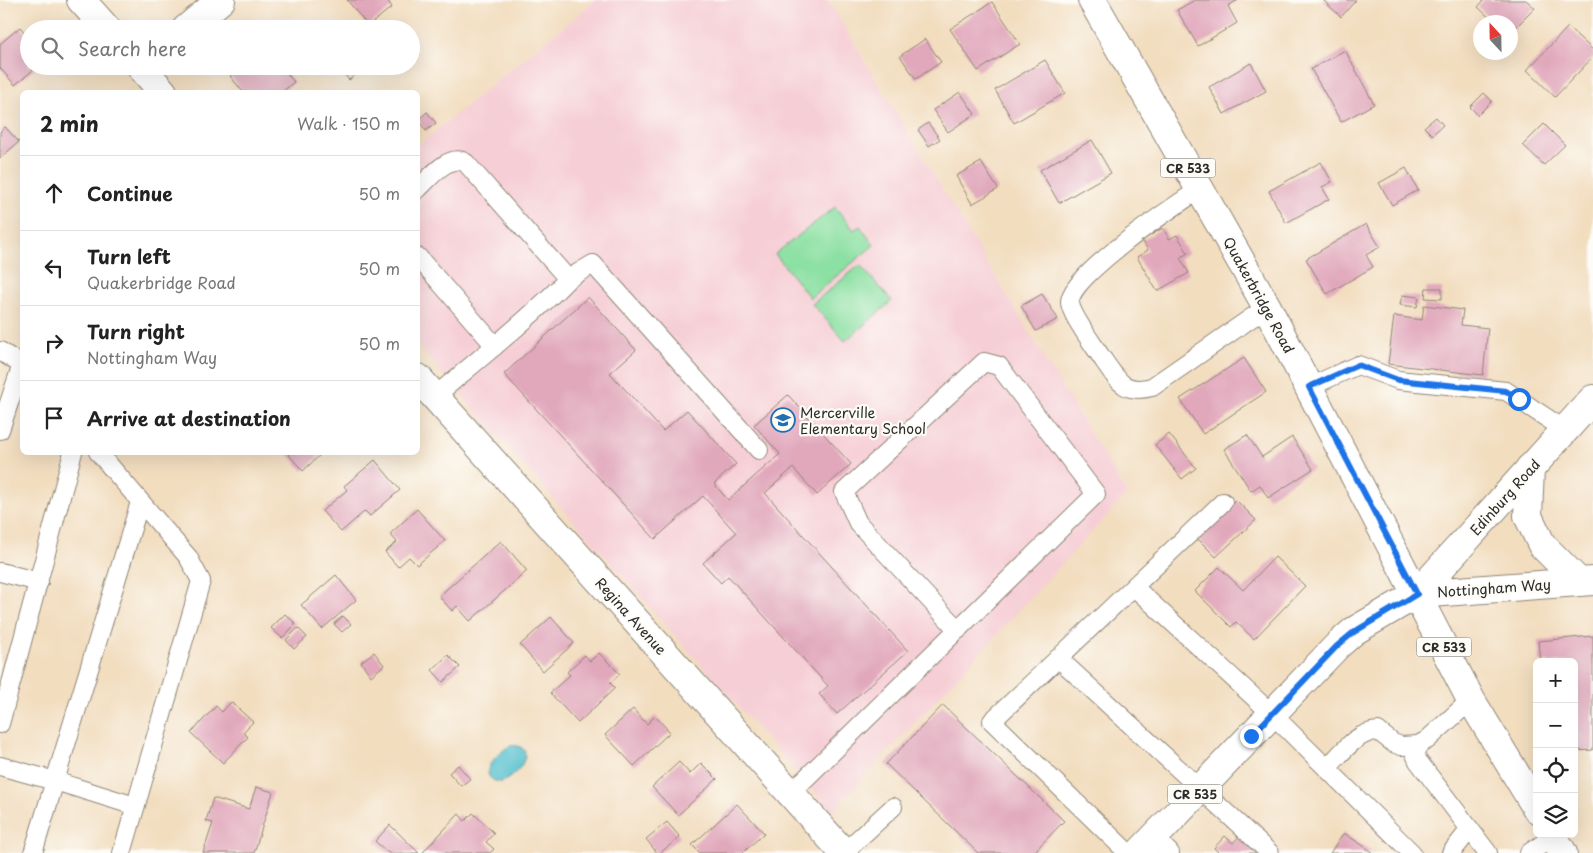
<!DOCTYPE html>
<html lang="en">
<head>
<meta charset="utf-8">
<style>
	body { margin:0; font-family:"Playpen Sans",sans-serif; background:#f6f6f6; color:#222 }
	.controls { position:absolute; right:15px; bottom:15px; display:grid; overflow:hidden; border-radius:8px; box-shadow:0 5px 20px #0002 }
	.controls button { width:45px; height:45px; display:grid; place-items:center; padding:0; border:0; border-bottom:1px solid #e0e0e0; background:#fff; color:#222; font:25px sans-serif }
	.compass { position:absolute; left:1473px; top:15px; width:45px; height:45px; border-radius:50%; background:#fff; box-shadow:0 5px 20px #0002; rotate:338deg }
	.stop { position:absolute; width:15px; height:15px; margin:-11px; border:4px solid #1a73e8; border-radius:50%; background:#fff }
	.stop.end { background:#1a73e8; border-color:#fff; box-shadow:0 1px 5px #0008 }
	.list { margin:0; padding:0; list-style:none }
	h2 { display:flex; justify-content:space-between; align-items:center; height:65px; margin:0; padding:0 20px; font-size:21px }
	h2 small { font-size:16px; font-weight:400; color:#767676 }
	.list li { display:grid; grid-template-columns:32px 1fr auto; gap:15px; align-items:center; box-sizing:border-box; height:75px; padding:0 20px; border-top:1px solid #e0e0e0 }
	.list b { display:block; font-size:19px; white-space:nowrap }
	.list p { margin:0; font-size:16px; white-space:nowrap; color:#767676 }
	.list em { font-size:16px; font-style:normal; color:#767676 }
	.icon { flex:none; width:28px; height:28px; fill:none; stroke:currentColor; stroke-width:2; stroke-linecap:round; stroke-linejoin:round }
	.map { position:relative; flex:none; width:1593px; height:853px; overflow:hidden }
	.search { position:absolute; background:#fff; box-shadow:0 5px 20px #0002; left:20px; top:20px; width:400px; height:55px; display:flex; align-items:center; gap:12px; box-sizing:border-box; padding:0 18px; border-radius:28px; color:#767676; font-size:19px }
	.panel { position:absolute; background:#fff; box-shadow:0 5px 20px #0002; left:20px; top:90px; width:400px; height:365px; border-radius:8px }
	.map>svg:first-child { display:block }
	.built { fill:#f6cfd6 }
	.green { fill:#8be0a3; stroke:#5b8667 }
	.water { fill:#54c0ce; stroke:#40767c }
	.building { fill:#e1a8bc }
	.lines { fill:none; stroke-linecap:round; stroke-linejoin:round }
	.lane-casing { stroke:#8e8475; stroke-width:20 }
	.street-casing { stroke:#8e8475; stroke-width:30 }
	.secondary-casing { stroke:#8e8475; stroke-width:30 }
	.primary-casing { stroke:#8e8475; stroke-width:30 }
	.lane { stroke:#fff; stroke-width:18 }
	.street { stroke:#fff; stroke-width:28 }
	.secondary { stroke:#fff; stroke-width:28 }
	.primary { stroke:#fff; stroke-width:28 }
	.route { stroke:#1a73e8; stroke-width:6 }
	.labels { text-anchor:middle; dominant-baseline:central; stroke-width:4.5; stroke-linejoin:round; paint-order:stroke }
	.shield { fill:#fdfcf7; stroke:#6a6a68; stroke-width:1 }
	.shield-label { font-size:12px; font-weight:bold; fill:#2b2b2b }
	.street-label { font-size:14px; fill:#2b2b2b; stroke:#fdfcf7 }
	.poi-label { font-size:14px; fill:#2b2b2b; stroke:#fdfcf7; text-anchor:start }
</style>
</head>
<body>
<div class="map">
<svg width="1593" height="853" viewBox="0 0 1593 853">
	<rect width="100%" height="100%" fill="#fdfcf7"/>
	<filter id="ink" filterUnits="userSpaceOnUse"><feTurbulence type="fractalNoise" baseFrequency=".02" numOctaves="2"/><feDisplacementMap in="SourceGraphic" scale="10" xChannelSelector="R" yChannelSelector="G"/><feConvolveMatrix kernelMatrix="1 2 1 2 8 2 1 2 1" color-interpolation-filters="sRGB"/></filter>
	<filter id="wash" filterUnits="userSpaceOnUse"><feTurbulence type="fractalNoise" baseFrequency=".0096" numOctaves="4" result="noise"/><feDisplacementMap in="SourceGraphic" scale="20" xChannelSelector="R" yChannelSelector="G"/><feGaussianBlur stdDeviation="1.12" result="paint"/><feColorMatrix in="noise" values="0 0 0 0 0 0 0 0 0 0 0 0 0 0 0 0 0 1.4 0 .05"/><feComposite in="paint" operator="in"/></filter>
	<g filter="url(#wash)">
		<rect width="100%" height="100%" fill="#f2ddbf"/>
		<path class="built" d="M596,0H828L1127,494L832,812L418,346V145Z"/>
		<g class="green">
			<path d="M835,207L854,230L860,226L874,245L810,298L775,254Z"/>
			<path d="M860,265L892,301L845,341L812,304Z"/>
		</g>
		<path class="water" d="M511,745C540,746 518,775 504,781C500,783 496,782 493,780C477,770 502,750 511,745Z"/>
		<g id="blocks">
			<g class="building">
				<path d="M347,0H387L392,7L368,26Z"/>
				<path d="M1195,0H1238L1228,6L1237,23L1198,46L1177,10Z"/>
				<path d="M1323,0H1356L1341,17Z"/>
				<path d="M1484,0H1526L1535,8L1510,33V22H1494L1478,7Z"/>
				<path d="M992,2L1020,44L978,71L950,29Z"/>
				<path d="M20,27L29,37V66H38L15,85L0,68V44Z"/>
				<path d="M1568,27L1593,50V57L1555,97L1527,70Z"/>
				<path d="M925,39L941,62L916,79L900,56Z"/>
				<path d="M1345,50L1374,104L1341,122L1311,69Z"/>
				<path d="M1045,60L1065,93L1014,123L995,90Z"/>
				<path d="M1251,63L1266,91L1224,114L1209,87Z"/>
				<path d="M242,66H281L294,82L282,92H243L230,76Z"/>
				<path d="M339,66H362L364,68L349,80L338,67Z"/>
				<path d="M960,92L975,114L948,132L933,110Z"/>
				<path d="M1484,93L1492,101L1478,115L1470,107Z"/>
				<path d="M427,112L436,123L426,131L418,120Z"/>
				<path d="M1436,117L1443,125L1432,135L1424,127Z"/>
				<path d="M928,123L940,139L929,146L918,130Z"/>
				<path d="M1544,124L1565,145L1544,165L1523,145Z"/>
				<path d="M5,127L19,142L0,158V132Z"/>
				<path d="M1092,140L1111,173L1059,203L1040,170Z"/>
				<path d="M981,162L998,189L972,204L956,176Z"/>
				<path d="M1321,162L1332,182L1322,187L1329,199L1286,223L1269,191Z"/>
				<path d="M1406,168L1418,190L1392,205L1379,183Z"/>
				<path d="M1366,224L1380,247L1366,255L1373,267L1327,294L1306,259Z"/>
				<path d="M1163,228L1169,239L1177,235L1188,253L1180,258L1189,273L1157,291L1137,257L1148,250L1142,240Z"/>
				<path d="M1426,288H1442V299L1425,298Z"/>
				<path d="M1042,294L1058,319L1036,331L1021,306Z"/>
				<path d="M1402,295L1419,297L1417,307L1400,305Z"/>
				<path d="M588,297L636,350L610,373L663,431L687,410L736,464L714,484L728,500L780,454L754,425L788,395L851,464L817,495L793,468L765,493L908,651L837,714L819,694L828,686L728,576L721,583L703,563L736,533L703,496L655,539L504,374Z"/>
				<path d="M1424,305L1463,310L1461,325L1488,328L1483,375L1388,364L1394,316L1422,320Z"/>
				<path d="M1244,358L1266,392L1203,434L1180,399Z"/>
				<path d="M1169,434L1196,468L1182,479L1155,445Z"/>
				<path d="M1247,435L1262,457L1292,437L1313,469L1268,498L1260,485L1251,491L1224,449Z"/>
				<path d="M290,452H323L303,471L288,454Z"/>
				<path d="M375,460L400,490L370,516L365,511L341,532L322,511L347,490L344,486Z"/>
				<path d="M1236,500L1256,520L1216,557L1196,537Z"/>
				<path d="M417,509L445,541L417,565L409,557L398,567L385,552L397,542L390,534Z"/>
				<path d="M501,541L527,571L470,621L457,606L452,611L439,596Z"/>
				<path d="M1275,557L1305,586L1254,639L1236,622L1231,627L1195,591L1219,567L1243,590Z"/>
				<path d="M336,575L356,600L322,629L301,605Z"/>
				<path d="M285,614L296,624L282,638L271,628Z"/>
				<path d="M343,616L351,624L342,632L334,624Z"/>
				<path d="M551,617L574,643L543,671L520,645Z"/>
				<path d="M298,628L307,637L294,649L286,640Z"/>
				<path d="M1593,636V750L1574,751V662H1540L1538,641Z"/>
				<path d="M374,652L384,665L371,676L361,662Z"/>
				<path d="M599,653L620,674L610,683L615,688L578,723L550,693L570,675L567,672L585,655L590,661Z"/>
				<path d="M448,655L460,667L443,682L432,670Z"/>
				<path d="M231,702L253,722L243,732L248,737L223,763L191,733L216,706L222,712Z"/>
				<path d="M943,705L1064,821L1033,853H978L886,764Z"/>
				<path d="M633,709L647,724L655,716L670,732L634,766L605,735Z"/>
				<path d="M679,762L690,774L701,763L717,779L678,815L652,787Z"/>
				<path d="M458,765L470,779L461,786L449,773Z"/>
				<path d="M256,787L273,792L254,853H203L213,823L206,821L213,798L249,809Z"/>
				<path d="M737,804L764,833L743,853H700L692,845Z"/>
				<path d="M473,813L494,833L486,842L494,849L490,853H422L459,814L465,821Z"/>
				<path d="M667,822L680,837L660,853H657L646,839Z"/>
				<path d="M390,825L419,853H388L375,841Z"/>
				<path d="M1344,833L1374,853H1330Z"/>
				<path d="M1241,834L1261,853H1219L1214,848L1225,836L1233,843Z"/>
			</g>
		</g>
	</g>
	<g filter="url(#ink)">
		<use href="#blocks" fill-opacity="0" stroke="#8e8475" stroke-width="1"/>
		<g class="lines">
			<g class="lane-casing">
				<g id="lane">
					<path d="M418,189C429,179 449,152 466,163L568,279C527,321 480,358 434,397"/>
					<path d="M1200,189C1176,205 1069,276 1070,302C1070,314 1097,350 1104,361C1119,382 1124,394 1152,387L1267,307"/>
					<path d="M418,257L495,346"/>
					<path d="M568,279L593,264L759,450"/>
					<path d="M0,351L22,365"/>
					<path d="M1309,387L1358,365L1398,380L1506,391L1565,430"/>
					<path d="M0,430L22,364"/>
					<path d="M98,452L188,557L201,581L122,853"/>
					<path d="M0,572L39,582"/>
					<path d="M1134,587L1272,714L1412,853"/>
					<path d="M1058,658L1270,853"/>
					<path d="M0,724L73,452"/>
					<path d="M1418,745L1415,754L1418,761L1488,853"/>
					<path d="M0,766L55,781L135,806"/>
					<path d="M1327,768C1342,753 1356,732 1378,731L1393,743L1401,746L1418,745L1427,740L1471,700"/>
					<path d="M790,793L806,778L1096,494L999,366L984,362L844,492L858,523L958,630"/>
					<path d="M1154,837L1170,853"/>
					<path d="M33,853L140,502"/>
					<path d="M843,853L893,807"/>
					<path d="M1128,853L992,721L1223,502"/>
					<path d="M1451,853L1470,829"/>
					<path d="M1529,853L1553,837"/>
				</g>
			</g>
			<g class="street-casing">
				<g id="street">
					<path d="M81,0L107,29"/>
					<path d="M186,29L221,0"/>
					<path d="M140,66L163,92"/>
					<path d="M418,378L844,853"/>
				</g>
			</g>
			<g class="secondary-casing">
				<g id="secondary">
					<path d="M1530,468L1528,516L1542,545L1579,582"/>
					<path d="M1417,594L1593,399"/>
					<path d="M1417,594L1593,581"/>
				</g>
			</g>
			<g class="primary-casing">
				<g id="primary">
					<path d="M1092,0L1267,307L1471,700L1537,809"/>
					<path d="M1552,834L1563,853"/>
					<path d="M1139,853L1337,646L1354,631L1417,594"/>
				</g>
			</g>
			<use href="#lane" class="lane"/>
			<use href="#street" class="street"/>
			<use href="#secondary" class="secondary"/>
			<use href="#primary" class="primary"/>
		</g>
	</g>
	<g class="lines" filter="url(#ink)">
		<path class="route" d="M1251,736L1337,646L1354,632L1417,594L1309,387L1358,365L1398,380L1506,391L1519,399"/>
	</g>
	<defs>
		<g id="school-ring" transform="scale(1.25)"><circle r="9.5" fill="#fdfcf7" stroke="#1f6fb2" stroke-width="1.5"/><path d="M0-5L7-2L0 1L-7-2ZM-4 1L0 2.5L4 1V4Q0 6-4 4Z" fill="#1f6fb2"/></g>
	</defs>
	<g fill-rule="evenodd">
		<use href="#school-ring" x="783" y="420"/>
	</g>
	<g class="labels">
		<g class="shield">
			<rect x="1160.5" y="158.5" width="55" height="19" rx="4"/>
			<rect x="1416.5" y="637.5" width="55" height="19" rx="4"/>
			<rect x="1167.5" y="784.5" width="55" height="19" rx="4"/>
		</g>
		<g class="shield-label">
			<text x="1188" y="168">CR 533</text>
			<text x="1444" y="647">CR 533</text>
			<text x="1195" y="794">CR 535</text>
		</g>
		<g class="street-label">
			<text transform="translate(1259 295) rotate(61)">Quakerbridge Road</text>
			<text transform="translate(1505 497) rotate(-48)">Edinburg Road</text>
			<text transform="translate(1494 588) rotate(-4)">Nottingham Way</text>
			<text transform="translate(631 616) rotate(48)">Regina Avenue</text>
		</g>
		<g class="poi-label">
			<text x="800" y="412">Mercerville<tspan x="800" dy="16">Elementary School</tspan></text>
		</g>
	</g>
</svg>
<div class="controls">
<button>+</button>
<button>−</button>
<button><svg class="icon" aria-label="locate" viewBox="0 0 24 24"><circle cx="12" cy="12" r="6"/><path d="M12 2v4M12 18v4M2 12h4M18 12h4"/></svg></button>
<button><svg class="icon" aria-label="layers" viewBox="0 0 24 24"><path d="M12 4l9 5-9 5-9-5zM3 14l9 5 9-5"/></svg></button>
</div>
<svg class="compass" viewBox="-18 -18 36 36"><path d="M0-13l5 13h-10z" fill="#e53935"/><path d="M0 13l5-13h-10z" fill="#767676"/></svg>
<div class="stop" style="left:1519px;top:399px"></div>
<div class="stop end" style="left:1251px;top:736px"></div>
<div class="search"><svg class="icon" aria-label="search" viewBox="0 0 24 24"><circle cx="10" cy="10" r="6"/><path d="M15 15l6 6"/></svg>Search here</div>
<section class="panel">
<h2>2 min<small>Walk · 150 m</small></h2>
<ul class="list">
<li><svg class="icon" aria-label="ahead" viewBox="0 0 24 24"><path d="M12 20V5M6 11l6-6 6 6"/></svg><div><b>Continue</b></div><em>50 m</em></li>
<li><svg class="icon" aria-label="left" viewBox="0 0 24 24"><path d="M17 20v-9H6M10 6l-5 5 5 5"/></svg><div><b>Turn left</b><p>Quakerbridge Road</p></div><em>50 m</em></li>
<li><svg class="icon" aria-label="right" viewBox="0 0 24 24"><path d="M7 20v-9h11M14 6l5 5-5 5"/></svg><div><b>Turn right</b><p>Nottingham Way</p></div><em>50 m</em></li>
<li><svg class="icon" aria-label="arrive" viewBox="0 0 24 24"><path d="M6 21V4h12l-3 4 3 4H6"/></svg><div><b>Arrive at destination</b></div></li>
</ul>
</section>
</div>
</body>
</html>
